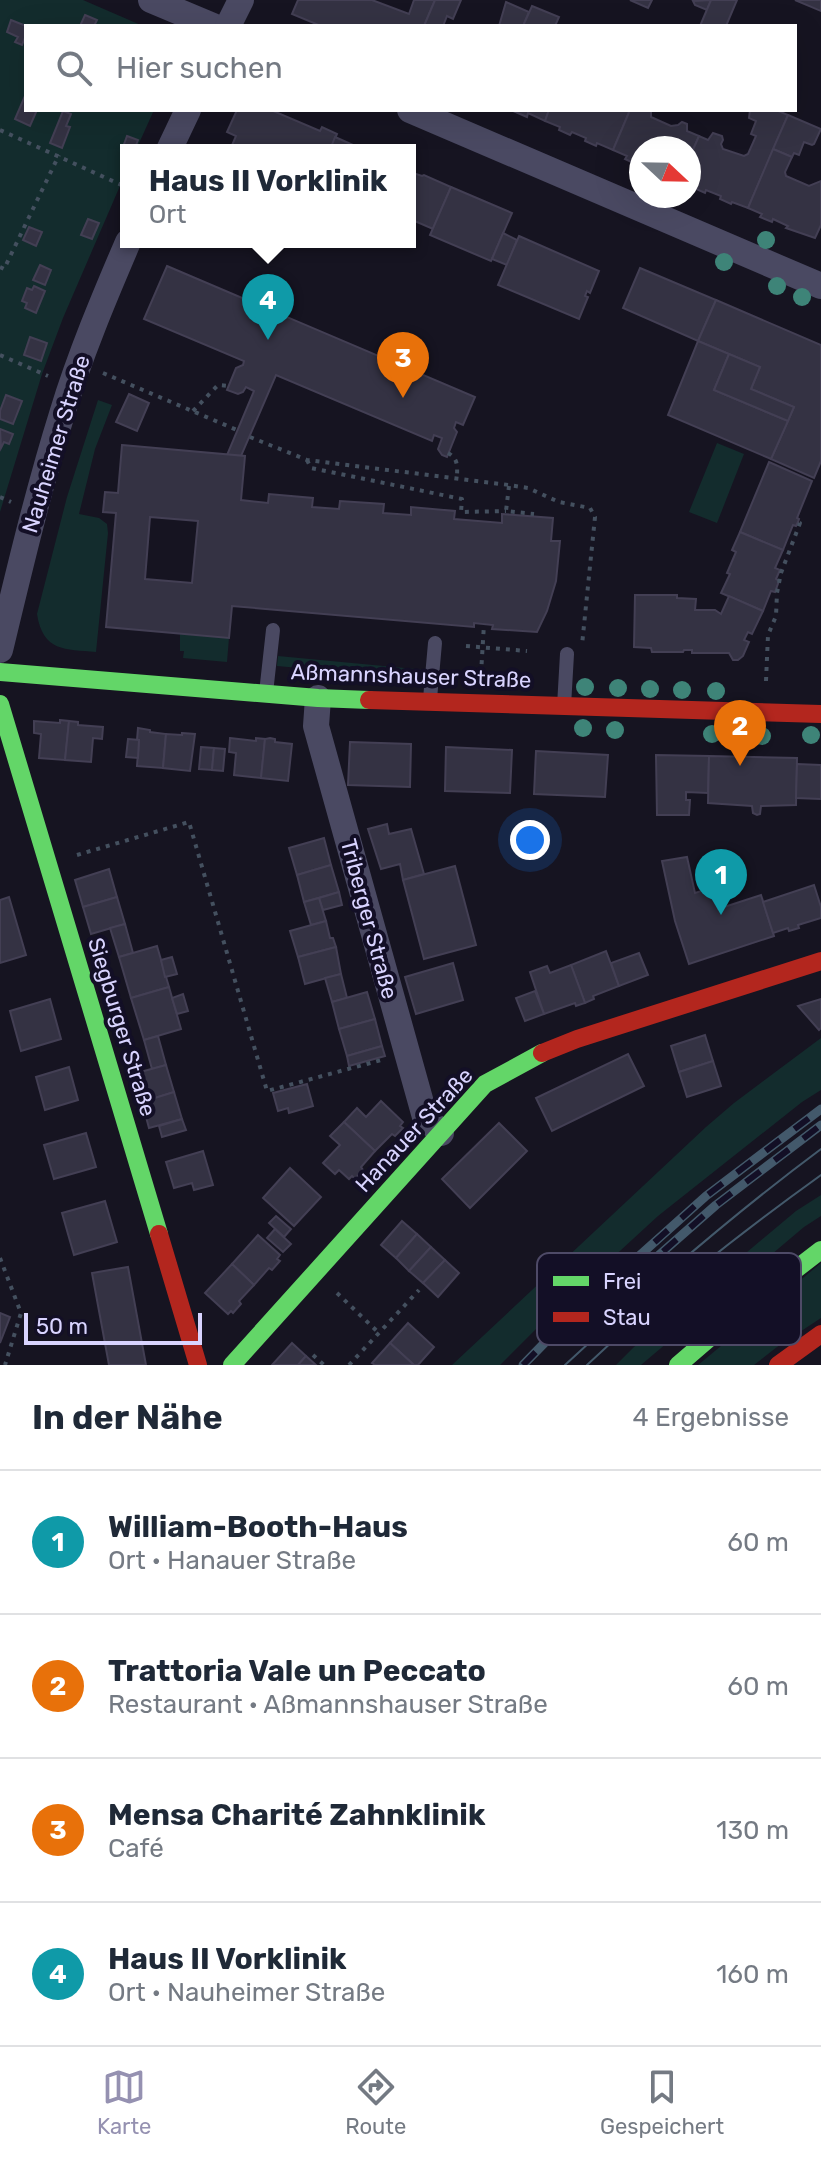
<!DOCTYPE html>
<html lang="de">
<head>
<meta charset="utf-8">
<style>
	body { margin:0; font-family:Rubik,sans-serif; background:#f2f2f3; color:#1f2937 }
	.compass { position:absolute; left:629px; top:136px; width:72px; height:72px; border-radius:50%; background:#fff; box-shadow:0 8px 32px #0002; rotate:112deg }
	.scale { position:absolute; left:24px; bottom:20px; width:178px; box-sizing:border-box; padding-left:8px; border:4px solid #d9d4ff; border-top:0; font-size:22px; line-height:28px; white-space:nowrap; color:#d9d4ff; -webkit-text-stroke:6px #130f26; paint-order:stroke }
	.you { position:absolute; left:530px; top:840px; width:28px; height:28px; margin:-20px; border:6px solid #fff; border-radius:50%; background:#1a73e8; box-shadow:0 0 0 12px #1a73e833 }
	.badge { display:grid; place-items:center; width:52px; height:52px; border-radius:50%; background:#9591b1; color:#fff; font-size:26px; font-weight:700 }
	.pin { position:absolute; translate:-50% -66px; filter:drop-shadow(0 2px 4px #0008) }
	.pin::after { content:''; position:absolute; top:42px; width:28px; height:24px; background:inherit; clip-path:polygon(0 0,100% 0,50% 100%) }
	.popup { position:absolute; left:120px; top:144px; width:296px; height:104px; box-sizing:border-box; display:grid; place-content:center; border-radius:0px; background:#fff; filter:drop-shadow(0 2px 6px #0005); font-size:26px; white-space:nowrap; color:#747a83 }
	.popup b { font-size:30px; color:#1f2937 }
	.popup::after { content:''; position:absolute; left:50%; top:100%; margin-left:-16px; border:16px solid transparent; border-top-color:#fff }
	.list { margin:0; padding:0; list-style:none }
	h2 { display:flex; justify-content:space-between; align-items:center; height:104px; margin:0; padding:0 32px; font-size:34px }
	h2 small { font-size:26px; font-weight:400; color:#747a83 }
	.list li { display:grid; grid-template-columns:52px 1fr auto; gap:24px; align-items:center; box-sizing:border-box; height:144px; padding:0 32px; border-top:2px solid #e0e1e3 }
	.list b { display:block; font-size:30px; white-space:nowrap }
	.list p { margin:0; font-size:26px; white-space:nowrap; color:#747a83 }
	.list em { font-size:26px; font-style:normal; color:#747a83 }
	.icon { flex:none; width:44px; height:44px; fill:none; stroke:currentColor; stroke-width:2; stroke-linecap:round; stroke-linejoin:round }
	.map { position:relative; flex:none; width:821px; height:1365px; overflow:hidden }
	.search { position:absolute; background:#fff; box-shadow:0 8px 32px #0002; left:24px; right:24px; top:24px; height:88px; display:flex; align-items:center; gap:20px; box-sizing:border-box; padding:0 28px; border-radius:0px; color:#747a83; font-size:30px }
	.sheet { height:680px; background:#fff }
	nav { display:flex; justify-content:space-around; align-items:center; box-sizing:border-box; height:112px; border-top:2px solid #e0e1e3; background:#fff; font-size:22px; color:#747a83 }
	nav a { display:grid; justify-items:center; gap:4px }
	nav .on { color:#9591b1 }
	.map>svg:first-child { display:block }
	.green { fill:#132c2d }
	.building { fill:#343243; stroke:#433f54; stroke-width:2; fill-rule:evenodd }
	.lines { fill:none; stroke-linecap:round; stroke-linejoin:round }
	.path { stroke:#44505f; stroke-width:4; stroke-dasharray:4 6; stroke-linecap:butt }
	.lane { stroke:#4a4962; stroke-width:14 }
	.street { stroke:#4a4962; stroke-width:26 }
	.fast { stroke:#63d668; stroke-width:18 }
	.jam { stroke:#b3261e; stroke-width:18 }
	.tram { stroke:#43596b; stroke-width:2 }
	.rail-casing { stroke:#43596b; stroke-width:9 }
	.rail { stroke:#130f26; stroke-width:6; stroke-dasharray:18; stroke-linecap:butt }
	.tree { fill:#3e8478 }
	.labels { text-anchor:middle; dominant-baseline:central; stroke-width:8; stroke-linejoin:round; paint-order:stroke }
	.street-label { font-size:22px; fill:#d9d4ff; stroke:#130f26 }
	.key { fill:#130f26; stroke:#4e4a67; stroke-width:2 }
	.key-label { font-size:22px; fill:#d9d4ff }
</style>
</head>
<body>
<div class="map">
<svg width="821" height="1365" viewBox="0 0 821 1365">
	<rect width="100%" height="100%" fill="#161421"/>
	<g class="green">
		<path d="M0,0H83L143,26H26V110H154L136,150H126V172L63,318L42,374L0,512Z"/>
		<path d="M98,400L112,405L95,449L79,514L99,518L107,524L108,533L96,652C65,649 43,652 37,614L67,497Z"/>
		<path d="M717,443L744,454L717,523L689,512Z"/>
		<path d="M180,634L229,638L227,662L183,658L184,651H180Z"/>
		<path d="M278,656L426,670V673L322,670L277,666Z"/>
		<path d="M821,1038V1090L802,1102L658,1216L546,1319L500,1365H452L706,1127L734,1103Z"/>
		<path d="M821,1195V1216L804,1227L641,1365H616L634,1347L796,1211Z"/>
		<path d="M821,1263V1318L777,1347L754,1365H698Z"/>
	</g>
	<g class="building">
		<path d="M298,0H372L409,14L414,0H435L424,26H321L292,14Z"/>
		<path d="M435,0H461L453,19L447,16L443,26H424Z"/>
		<path d="M630,0H652L648,8Z"/>
		<path d="M711,0L707,10L695,5L693,1Z"/>
		<path d="M711,0H737L726,26H700Z"/>
		<path d="M795,0H821V11Z"/>
		<path d="M506,2L529,12L523,26H499Z"/>
		<path d="M532,6L559,17L555,26H523Z"/>
		<path d="M85,15L97,20L94,26H80Z"/>
		<path d="M11,20L26,26V35L22,45L15,42L18,37L7,32Z"/>
		<path d="M25,96L26,110H37L30,126L15,119Z"/>
		<path d="M237,110H271L320,131L322,127L337,134L330,150H230L236,136L227,132Z"/>
		<path d="M511,110H549L545,121L528,113L527,117Z"/>
		<path d="M549,110H630L613,150L597,143L596,146L585,141L586,138L572,132L570,135L559,130L560,127L545,121Z"/>
		<path d="M630,110H651V117L671,126L678,125L682,122L687,124V131L699,136L689,159V148H641V163L638,162L636,164L625,159L627,156L613,150Z"/>
		<path d="M750,110H776L788,115L748,208L732,202L731,204L720,199L721,196L706,190L705,193L694,188L695,186L689,183V159L699,136L708,140L713,133L722,136L723,140L721,144L723,149L744,156L748,154L756,136L751,134L756,121L749,118Z"/>
		<path d="M63,111L71,114L66,126L70,127L62,148L50,143Z"/>
		<path d="M788,115L821,129L814,144L812,145L804,142L799,155L794,153L792,157L773,149Z"/>
		<path d="M127,136L138,140L134,150L123,147Z"/>
		<path d="M335,137L362,149V150H330Z"/>
		<path d="M773,149L792,157L785,172L786,176L809,186L821,181V225L815,238L786,228L788,226L773,219L772,222L760,217L762,214L748,208Z"/>
		<path d="M410,172L422,176L424,175L451,187L433,229L410,219Z"/>
		<path d="M451,187L512,213L491,261L430,235Z"/>
		<path d="M88,219L99,223L92,239L81,235Z"/>
		<path d="M29,227L42,232L36,246L23,240Z"/>
		<path d="M503,233L517,240L507,265L492,259Z"/>
		<path d="M519,236L599,271L590,293L587,291L585,296L588,297L579,319L498,285Z"/>
		<path d="M40,265L51,270L45,285L33,280Z"/>
		<path d="M167,266L475,397L463,425L456,422L454,428L457,432L447,457L442,455L438,449L442,438L434,435L432,441L276,375L241,456L227,455L254,391L246,387L243,392L238,394L227,390L236,368L243,365L244,361L144,319Z"/>
		<path d="M640,268L716,300L698,341L623,308Z"/>
		<path d="M34,286L45,291L36,313L25,308L27,303L22,301L27,288L32,290Z"/>
		<path d="M716,300L821,345V461L814,478L771,459L794,407L751,389L760,367L698,341Z"/>
		<path d="M30,337L47,343L41,361L24,355Z"/>
		<path d="M698,341L729,354L714,390L788,421L771,459L668,415Z"/>
		<path d="M729,354L760,367L751,389L794,407L788,421L714,390Z"/>
		<path d="M129,394L149,403L137,431L116,422Z"/>
		<path d="M6,395L22,401L13,424L0,419V411Z"/>
		<path d="M0,429L13,434L9,444L4,442L1,448Z"/>
		<path d="M122,445L245,456L241,500L268,503L269,494L313,498L312,507L339,509L340,501L384,504L383,513L411,515V507L455,511L454,519L502,523V514L553,518L551,541H560L556,581L547,611L537,632L492,629L493,625L474,623V627L232,606L229,638L106,627L116,513L103,512L105,492L118,493ZM150,517L198,521L192,583L145,579Z"/>
		<path d="M769,462L812,481L797,518L799,519L798,522L796,526L793,525L783,550L740,532Z"/>
		<path d="M740,532L783,550L775,568L780,570L776,579L779,581L775,592L771,591L763,611L721,593L730,574L727,573L736,552L732,550Z"/>
		<path d="M635,595H677V598L696,599L695,610H715L721,614L729,596L763,611L752,634L748,632L744,640L749,642L743,656L738,660H733L729,653H692V650H684L683,652H652L651,648L634,647Z"/>
		<path d="M60,720L69,721L65,760L39,758L41,734L34,733V721L60,723Z"/>
		<path d="M69,721L78,722V725L103,727L102,739L93,738L91,762L65,760Z"/>
		<path d="M138,728L150,730V732L166,734L163,768L137,766L139,740H137Z"/>
		<path d="M182,733L195,734L190,771L163,768L166,734L182,735Z"/>
		<path d="M230,738L256,741V738L265,739L261,778L234,775L236,753L229,752Z"/>
		<path d="M270,738L275,739V742L292,744L288,781L261,778L265,739Z"/>
		<path d="M128,739L139,740L138,758L126,757Z"/>
		<path d="M350,742L411,744L410,787L348,785Z"/>
		<path d="M201,747L214,748L212,770L199,769Z"/>
		<path d="M446,747L512,750L510,793L445,791Z"/>
		<path d="M214,748L225,749L223,771L212,770Z"/>
		<path d="M536,751L608,755L605,797L534,794Z"/>
		<path d="M656,755L709,756L708,793L686,792V800H690L689,815H657Z"/>
		<path d="M709,756L797,758L796,805L761,806L760,814L757,815L753,813L752,806L708,803Z"/>
		<path d="M797,764L821,765V799L796,798Z"/>
		<path d="M387,824L389,834L411,829L424,874L403,880L400,864L381,869L368,829Z"/>
		<path d="M324,838L331,865L297,875L289,848Z"/>
		<path d="M687,857L695,893L711,888L718,909L761,895L774,936L689,964L675,921L662,861Z"/>
		<path d="M331,865L339,892L304,902L297,875Z"/>
		<path d="M455,866L476,945L424,959L403,880Z"/>
		<path d="M109,869L117,897L83,907L75,880Z"/>
		<path d="M814,885L821,907V918L798,925L799,928L789,931L788,928L773,933L763,902Z"/>
		<path d="M339,892L342,905L323,910L319,898Z"/>
		<path d="M9,897L26,955L0,963V900Z"/>
		<path d="M117,897L125,924L91,934L83,907Z"/>
		<path d="M319,898L326,921L311,925L304,902Z"/>
		<path d="M326,921L330,938H333L336,947L298,957L290,931Z"/>
		<path d="M125,924L133,953L119,957L110,928Z"/>
		<path d="M157,946L169,987L131,998L119,957Z"/>
		<path d="M336,947L341,974L305,984L298,957Z"/>
		<path d="M606,951L619,986L593,996L594,999L585,1003L571,965Z"/>
		<path d="M639,953L648,975L619,986L611,963Z"/>
		<path d="M172,957L177,974L165,977L161,960Z"/>
		<path d="M453,963L463,1000L416,1014L405,977Z"/>
		<path d="M571,965L585,1003L576,1006L575,1003L544,1014L530,972L547,966L550,973Z"/>
		<path d="M341,974L347,998L332,1002L325,978Z"/>
		<path d="M169,987L181,1029L144,1040L131,998Z"/>
		<path d="M535,991L544,1014L525,1021L516,998Z"/>
		<path d="M367,992L375,1019L339,1029L332,1002Z"/>
		<path d="M183,994L188,1011L177,1014L172,998Z"/>
		<path d="M50,999L61,1039L21,1051L10,1011Z"/>
		<path d="M821,999V1028L819,1030L798,1006Z"/>
		<path d="M375,1019L382,1046L347,1056L339,1029Z"/>
		<path d="M705,1035L713,1061L679,1072L671,1046Z"/>
		<path d="M158,1036L166,1065L152,1069L144,1040Z"/>
		<path d="M382,1046L385,1056L349,1066L347,1056Z"/>
		<path d="M628,1054L644,1086L552,1131L536,1098Z"/>
		<path d="M713,1061L721,1086L687,1097L679,1072Z"/>
		<path d="M166,1065L174,1092L142,1102L133,1074Z"/>
		<path d="M69,1067L78,1100L45,1110L36,1077Z"/>
		<path d="M307,1084L313,1106L289,1113L288,1108L278,1111L273,1093Z"/>
		<path d="M174,1092L182,1119L149,1128L142,1102Z"/>
		<path d="M381,1101L403,1122L400,1126L403,1128L395,1136L392,1134L375,1151L344,1122L357,1108L366,1117Z"/>
		<path d="M182,1119L186,1130L162,1137L159,1126Z"/>
		<path d="M344,1122L375,1151L361,1167L363,1170L355,1179L352,1176L349,1179L339,1170L335,1174L323,1163L340,1145L330,1136Z"/>
		<path d="M499,1123L527,1151L470,1208L442,1179Z"/>
		<path d="M86,1133L96,1167L54,1179L44,1145Z"/>
		<path d="M203,1151L213,1185L194,1190L192,1183L174,1188L166,1162Z"/>
		<path d="M290,1168L321,1197L294,1226L263,1198Z"/>
		<path d="M105,1201L117,1242L74,1255L62,1213Z"/>
		<path d="M276,1216L291,1229L284,1237L269,1223Z"/>
		<path d="M402,1221L417,1234L396,1258L381,1245Z"/>
		<path d="M275,1229L291,1244L283,1252L267,1238Z"/>
		<path d="M417,1234L431,1247L409,1271L396,1258Z"/>
		<path d="M258,1235L280,1255L277,1259L280,1261L272,1270L269,1268L254,1285L232,1264Z"/>
		<path d="M431,1247L445,1260L423,1283L409,1271Z"/>
		<path d="M445,1260L459,1273L438,1297L423,1283Z"/>
		<path d="M232,1264L254,1285L239,1301L241,1304L233,1313L231,1311L228,1314L205,1293Z"/>
		<path d="M128,1267L146,1365H109L92,1273Z"/>
		<path d="M0,1313L10,1317L0,1343Z"/>
		<path d="M408,1323L434,1347L418,1365H414L390,1343Z"/>
		<path d="M292,1343L306,1356L298,1365H272Z"/>
		<path d="M390,1343L414,1365H375L372,1363Z"/>
		<path d="M306,1356L316,1365H298Z"/>
	</g>
	<g class="lines">
		<g class="path">
			<path d="M0,130L126,187"/>
			<path d="M0,267L4,269L59,155"/>
			<path d="M0,355L48,376"/>
			<path d="M103,373L237,430"/>
			<path d="M193,411L218,385L229,386"/>
			<path d="M250,437L307,460L509,485L528,488L559,502L590,508L595,517L582,645"/>
			<path d="M448,453C459,459 457,467 457,479"/>
			<path d="M307,460L311,468L462,499L461,512L506,511"/>
			<path d="M509,486L506,511L534,514"/>
			<path d="M0,497L11,502"/>
			<path d="M466,646L527,651"/>
			<path d="M481,674L484,624"/>
			<path d="M766,681L768,635L776,616L777,593L781,573L800,523L798,522"/>
			<path d="M77,855L189,822L267,1091L385,1059"/>
			<path d="M0,1258L21,1313L5,1365"/>
			<path d="M337,1293L379,1333"/>
			<path d="M313,1355L324,1365"/>
			<path d="M349,1365L419,1290"/>
		</g>
		<g class="lane">
			<path d="M266,693L273,630"/>
			<path d="M430,699L435,643"/>
			<path d="M564,706L567,654"/>
		</g>
		<g class="street">
			<path d="M151,0L213,26"/>
			<path d="M228,26L241,0"/>
			<path d="M410,110L821,286"/>
			<path d="M169,150L188,110"/>
			<path d="M0,650C19,571 38,491 62,414C80,355 104,298 128,242"/>
			<path d="M318,698L316,726L425,1117L441,1133"/>
		</g>
		<g class="fast">
			<path d="M0,672L318,698L369,700"/>
			<path d="M0,704L159,1234"/>
			<path d="M232,1365L485,1084L542,1053"/>
			<path d="M678,1365L735,1316L821,1250"/>
		</g>
		<g class="jam">
			<path d="M369,700L821,714"/>
			<path d="M542,1053L577,1039L821,961"/>
			<path d="M159,1234L198,1365"/>
			<path d="M778,1365L821,1334"/>
		</g>
		<g class="tram">
			<path d="M565,1365C647,1289 731,1216 821,1149"/>
			<path d="M587,1365C660,1296 739,1234 821,1175"/>
		</g>
		<g class="rail-casing">
			<g id="rail">
				<path d="M609,1299L716,1205L821,1125"/>
				<path d="M523,1365L562,1325L706,1196L821,1109"/>
			</g>
		</g>
		<use href="#rail" class="rail"/>
	</g>
	<g class="tree">
		<circle cx="766" cy="240" r="9"/>
		<circle cx="724" cy="262" r="9"/>
		<circle cx="777" cy="286" r="9"/>
		<circle cx="802" cy="297" r="9"/>
		<circle cx="585" cy="687" r="9"/>
		<circle cx="618" cy="688" r="9"/>
		<circle cx="650" cy="689" r="9"/>
		<circle cx="682" cy="690" r="9"/>
		<circle cx="716" cy="691" r="9"/>
		<circle cx="583" cy="728" r="9"/>
		<circle cx="615" cy="730" r="9"/>
		<circle cx="712" cy="734" r="9"/>
		<circle cx="811" cy="735" r="9"/>
		<circle cx="762" cy="736" r="9"/>
	</g>
	<g class="labels">
		<g class="street-label">
			<text transform="translate(56 444) rotate(-73)">Nauheimer Straße</text>
			<text transform="translate(411 676) rotate(2)">Aßmannshauser Straße</text>
			<text transform="translate(369 919) rotate(75)">Triberger Straße</text>
			<text transform="translate(122 1027) rotate(73)">Siegburger Straße</text>
			<text transform="translate(414 1130) rotate(-47)">Hanauer Straße</text>
		</g>
	</g>
	<rect x="537" y="1253" width="264" height="92" rx="12" class="key"/>
	<rect x="553" y="1276" width="36" height="10" fill="#63d668"/>
	<rect x="553" y="1312" width="36" height="10" fill="#b3261e"/>
	<g class="key-label">
		<text x="603" y="1289">Frei</text>
		<text x="603" y="1325">Stau</text>
	</g>
</svg>
<svg class="compass" viewBox="-18 -18 36 36"><path d="M0-13l5 13h-10z" fill="#e53935"/><path d="M0 13l5-13h-10z" fill="#747a83"/></svg>
<div class="scale">50 m</div>
<div class="you"></div>
<div class="pin badge" style="left:721px;top:915px;background:#0f9aa8">1</div>
<div class="pin badge" style="left:740px;top:766px;background:#e8710a">2</div>
<div class="pin badge" style="left:403px;top:398px;background:#e8710a">3</div>
<div class="pin badge" style="left:268px;top:340px;background:#0f9aa8">4</div>
<div class="popup"><b>Haus II Vorklinik</b>Ort</div>
<div class="search"><svg class="icon" aria-label="search" viewBox="0 0 24 24"><circle cx="10" cy="10" r="6"/><path d="M15 15l6 6"/></svg>Hier suchen</div>
</div>
<section class="sheet">
<h2>In der Nähe<small>4 Ergebnisse</small></h2>
<ul class="list">
<li><span class="badge" style="background:#0f9aa8">1</span><div><b>William-Booth-Haus</b><p>Ort · Hanauer Straße</p></div><em>60 m</em></li>
<li><span class="badge" style="background:#e8710a">2</span><div><b>Trattoria Vale un Peccato</b><p>Restaurant · Aßmannshauser Straße</p></div><em>60 m</em></li>
<li><span class="badge" style="background:#e8710a">3</span><div><b>Mensa Charité Zahnklinik</b><p>Café</p></div><em>130 m</em></li>
<li><span class="badge" style="background:#0f9aa8">4</span><div><b>Haus II Vorklinik</b><p>Ort · Nauheimer Straße</p></div><em>160 m</em></li>
</ul>
</section>
<nav>
<a class="on"><svg class="icon" aria-label="map" viewBox="0 0 24 24"><path d="M3 6l6-2 6 2 6-2v14l-6 2-6-2-6 2zM9 4v14M15 6v14"/></svg>Karte</a>
<a><svg class="icon" aria-label="directions" viewBox="0 0 24 24"><path d="M12 3l9 9-9 9-9-9zM9 14v-3h6M13 9l2 2-2 2"/></svg>Route</a>
<a><svg class="icon" aria-label="saved" viewBox="0 0 24 24"><path d="M7 4h10v16l-5-4-5 4z"/></svg>Gespeichert</a>
</nav>
</body>
</html>
